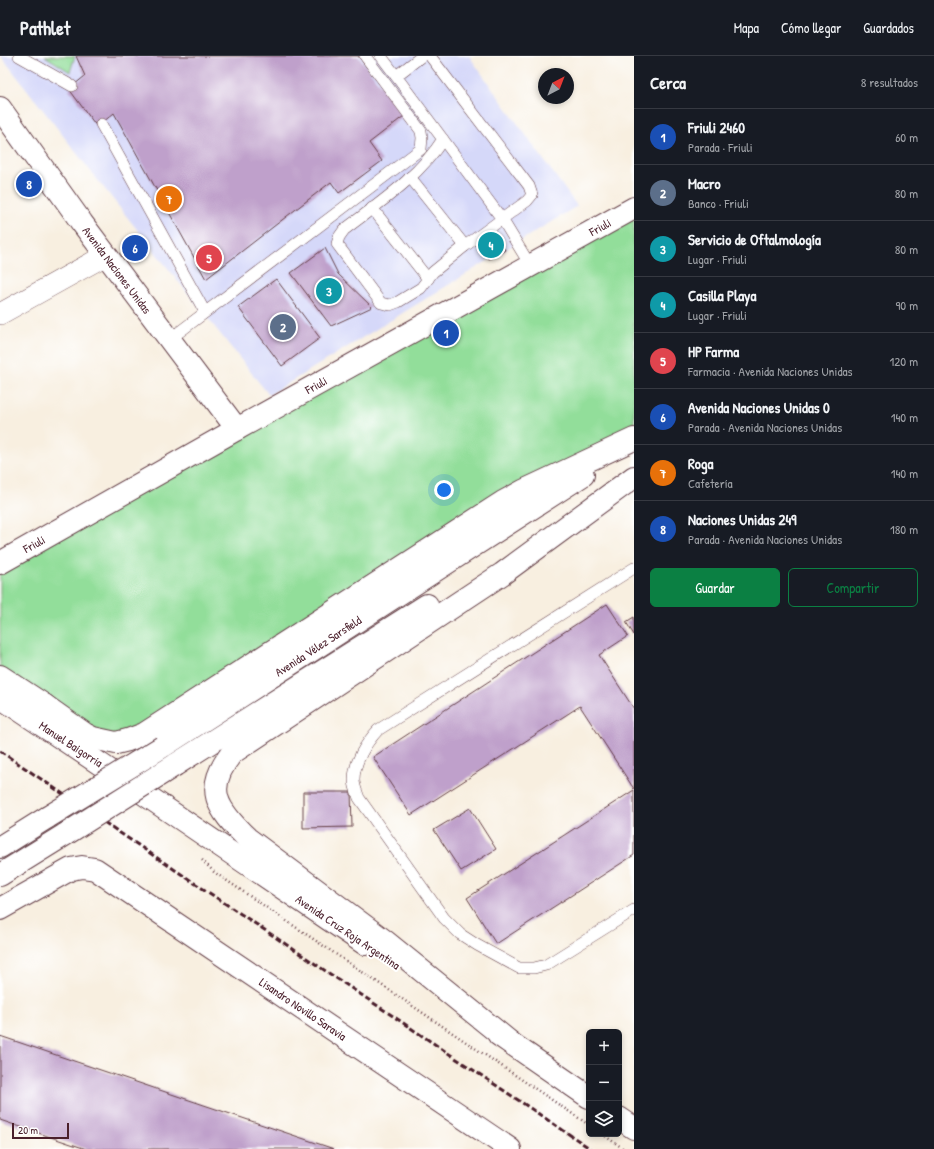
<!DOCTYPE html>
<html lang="es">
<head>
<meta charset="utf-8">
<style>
	body { margin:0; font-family:"Patrick Hand",sans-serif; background:#20242c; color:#f1f3f6 }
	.controls { position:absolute; right:12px; bottom:12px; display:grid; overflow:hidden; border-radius:6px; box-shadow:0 2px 6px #0003 }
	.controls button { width:36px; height:36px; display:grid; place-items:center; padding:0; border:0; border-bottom:1px solid #363941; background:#171b24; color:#f1f3f6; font:20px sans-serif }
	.compass { position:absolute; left:538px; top:12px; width:36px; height:36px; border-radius:50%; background:#171b24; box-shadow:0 2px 6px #0003; rotate:42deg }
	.scale { position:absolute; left:12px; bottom:10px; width:57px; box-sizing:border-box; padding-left:4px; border:2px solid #4a1f2b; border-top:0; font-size:11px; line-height:14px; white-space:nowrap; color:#4a1f2b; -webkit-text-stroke:3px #fff; paint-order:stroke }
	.you { position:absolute; left:444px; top:434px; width:14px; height:14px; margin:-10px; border:3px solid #fff; border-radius:50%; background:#1a73e8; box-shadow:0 0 0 6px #1a73e833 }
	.badge { display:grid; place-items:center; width:26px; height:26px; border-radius:50%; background:#0b8043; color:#fff; font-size:13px; font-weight:700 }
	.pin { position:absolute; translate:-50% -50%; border:2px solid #fff; box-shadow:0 1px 4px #0006 }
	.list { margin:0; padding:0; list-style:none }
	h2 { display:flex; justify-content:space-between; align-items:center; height:52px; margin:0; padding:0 16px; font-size:17px }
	h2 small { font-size:13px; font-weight:400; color:#9ea1a6 }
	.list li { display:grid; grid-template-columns:26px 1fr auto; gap:12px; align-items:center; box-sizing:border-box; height:56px; padding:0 16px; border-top:1px solid #363941 }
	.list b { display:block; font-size:15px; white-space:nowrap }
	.list p { margin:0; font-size:13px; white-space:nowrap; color:#9ea1a6 }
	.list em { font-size:13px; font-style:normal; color:#9ea1a6 }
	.actions { display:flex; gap:8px; padding:12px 16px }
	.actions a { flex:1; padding:9px 0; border:1px solid #0b8043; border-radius:6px; text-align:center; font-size:14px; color:#0b8043 }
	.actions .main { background:#0b8043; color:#fff }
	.icon { flex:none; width:22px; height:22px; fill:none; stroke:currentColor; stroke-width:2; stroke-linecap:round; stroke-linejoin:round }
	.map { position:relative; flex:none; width:634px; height:1093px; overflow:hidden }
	header { display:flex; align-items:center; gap:24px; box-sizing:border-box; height:56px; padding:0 20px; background:#171b24; border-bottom:1px solid #363941 }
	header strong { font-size:19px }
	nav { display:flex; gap:22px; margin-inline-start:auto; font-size:14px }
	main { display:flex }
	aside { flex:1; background:#171b24 }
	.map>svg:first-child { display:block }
	.built { fill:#d5d8f9 }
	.park { fill:#92de9a; stroke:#6e7e62 }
	.building { fill:#bfa0cb }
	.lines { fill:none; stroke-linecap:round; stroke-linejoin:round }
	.lane-casing { stroke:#643e46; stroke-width:12 }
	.street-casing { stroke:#643e46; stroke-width:22 }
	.secondary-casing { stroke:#643e46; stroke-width:24 }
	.path { stroke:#643e46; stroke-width:2.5; stroke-dasharray:1 3; stroke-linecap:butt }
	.lane { stroke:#fff; stroke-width:11 }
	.street { stroke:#fff; stroke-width:21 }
	.secondary { stroke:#fff; stroke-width:22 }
	.rail { stroke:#4a1f2b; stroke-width:3; stroke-dasharray:6 3; stroke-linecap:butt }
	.secondary-bridge-casing { stroke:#643e46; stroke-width:24; stroke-linecap:butt }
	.secondary-bridge { stroke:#fff; stroke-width:22 }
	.labels { text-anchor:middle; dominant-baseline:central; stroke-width:4; stroke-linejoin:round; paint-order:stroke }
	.street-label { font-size:12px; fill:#4a1f2b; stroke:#fff }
</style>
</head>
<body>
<header>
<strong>Pathlet</strong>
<nav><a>Mapa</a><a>Cómo llegar</a><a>Guardados</a></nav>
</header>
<main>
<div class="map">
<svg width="634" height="1093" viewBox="0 0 634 1093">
	<rect width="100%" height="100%" fill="#fff"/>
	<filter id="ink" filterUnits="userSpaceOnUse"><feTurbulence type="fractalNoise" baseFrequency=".025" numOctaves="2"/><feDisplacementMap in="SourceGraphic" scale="8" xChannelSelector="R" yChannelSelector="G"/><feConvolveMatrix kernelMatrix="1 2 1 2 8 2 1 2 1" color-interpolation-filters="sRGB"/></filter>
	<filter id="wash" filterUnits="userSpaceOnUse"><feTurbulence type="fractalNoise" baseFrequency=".012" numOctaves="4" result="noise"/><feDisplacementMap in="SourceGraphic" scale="16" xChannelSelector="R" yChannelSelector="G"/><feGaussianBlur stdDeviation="0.9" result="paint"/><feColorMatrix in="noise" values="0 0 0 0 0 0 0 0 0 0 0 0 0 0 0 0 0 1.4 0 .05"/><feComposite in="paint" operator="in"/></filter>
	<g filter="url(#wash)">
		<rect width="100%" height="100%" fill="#f8efe0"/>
		<path class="built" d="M1,0H469L577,150L269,339L96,122Z"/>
		<g class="park">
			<path d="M45,0H75L70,16Z"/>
			<path d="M634,152V383L116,687L0,620V507Z"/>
		</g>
		<g id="blocks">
			<g class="building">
				<path d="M76,0H358L404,60L369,87L382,105L339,137L331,126L206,223L114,57L97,71L69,33L85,20Z"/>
				<path d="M494,175L505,194L489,203L478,184Z"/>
				<path d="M325,192L338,218L372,251L331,270L291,217Z"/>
				<path d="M276,223L320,282L282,310L238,251Z"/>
				<path d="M607,548L628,580L599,599L634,653V733L580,650L411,759L373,701Z"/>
				<path d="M634,561V579L626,566Z"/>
				<path d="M634,734V799L496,888L467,842Z"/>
				<path d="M303,736H351L352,771L303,772Z"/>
				<path d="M470,752L496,793L461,815L434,774Z"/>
				<path d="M0,980L334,1093H86L0,1064Z"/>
			</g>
		</g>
	</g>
	<g filter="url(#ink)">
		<use href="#blocks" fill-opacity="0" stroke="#643e46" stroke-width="1"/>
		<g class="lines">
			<g class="lane-casing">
				<g id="lane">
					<path d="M19,0L72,30"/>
					<path d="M381,0L396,20"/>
					<path d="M422,0L396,20L502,163L465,190L433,216L421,232L398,246L390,249L381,247L337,188L339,181L344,174C379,147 419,121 443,83"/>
					<path d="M430,0L529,130L532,139L527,145L502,163L530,209"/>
					<path d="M101,68L205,256"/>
					<path d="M410,121L465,190"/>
					<path d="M372,152L428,223"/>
					<path d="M170,283L421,93L422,82L421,75L365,0"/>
					<path d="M634,512L378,674C366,687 354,706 354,724C354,730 357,736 359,742L444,862L460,878L477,889L519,912H534L546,909L634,854"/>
				</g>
			</g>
			<g class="street-casing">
				<path id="street" d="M0,258L106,199"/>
			</g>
			<g class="secondary-casing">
				<g id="secondary">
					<path d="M0,52L82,167L237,373"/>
					<path d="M0,507L237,373L634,152"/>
					<path d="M0,620L44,649L54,658"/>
					<path d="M0,641L106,712L365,888"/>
					<path d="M44,649L85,678L93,682L116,687L128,684L144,678L503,446L525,434L634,383"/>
					<path d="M162,691L583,419"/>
					<path d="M175,709L427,549"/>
					<path d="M0,791L48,761"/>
					<path d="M0,819L66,778"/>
					<path d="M0,853L71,813L82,811L95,813L510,1093"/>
					<path d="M499,979L589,1041"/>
					<path d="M511,987L385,885L247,782C217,753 203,733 232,697L502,518L634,421"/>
					<path d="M619,1062L634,1072"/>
				</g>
			</g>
			<g class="path">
				<path d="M202,804L214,816L589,1069"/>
				<path d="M602,1078L624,1093"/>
			</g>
			<use href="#lane" class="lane"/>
			<use href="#street" class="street"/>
			<use href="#secondary" class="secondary"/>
			<path class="rail" d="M0,695L126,781L591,1093"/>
			<g class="secondary-bridge-casing">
				<g id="secondary-bridge">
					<path d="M48,761L162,691"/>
					<path d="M66,778L175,709"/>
				</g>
			</g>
			<use href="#secondary-bridge" class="secondary-bridge"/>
		</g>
	</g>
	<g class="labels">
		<g class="street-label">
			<text transform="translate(600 171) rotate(-29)">Friuli</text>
			<text transform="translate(117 214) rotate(53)">Avenida Naciones Unidas</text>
			<text transform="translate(316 329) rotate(-29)">Friuli</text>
			<text transform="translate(34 488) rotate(-29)">Friuli</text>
			<text transform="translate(318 590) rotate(-33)">Avenida Vélez Sarsfield</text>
			<text transform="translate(71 688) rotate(33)">Manuel Baigorria</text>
			<text transform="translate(348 876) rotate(34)">Avenida Cruz Roja Argentina</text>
			<text transform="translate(303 953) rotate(34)">Lisandro Novillo Saravia</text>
		</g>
	</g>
</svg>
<div class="controls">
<button>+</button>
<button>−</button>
<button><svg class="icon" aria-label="layers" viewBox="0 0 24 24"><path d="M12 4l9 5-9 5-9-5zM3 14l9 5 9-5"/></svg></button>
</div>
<svg class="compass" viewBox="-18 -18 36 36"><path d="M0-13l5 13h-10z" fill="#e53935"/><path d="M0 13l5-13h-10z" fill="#9ea1a6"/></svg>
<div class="scale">20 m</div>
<div class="you"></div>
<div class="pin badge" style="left:446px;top:277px;background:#1a4fb4">1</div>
<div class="pin badge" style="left:283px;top:271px;background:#5c6f8a">2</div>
<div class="pin badge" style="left:329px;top:235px;background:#0f9aa8">3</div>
<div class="pin badge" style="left:491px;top:189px;background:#0f9aa8">4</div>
<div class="pin badge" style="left:209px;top:202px;background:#e0444e">5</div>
<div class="pin badge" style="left:135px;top:192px;background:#1a4fb4">6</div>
<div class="pin badge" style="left:169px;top:143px;background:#e8710a">7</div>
<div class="pin badge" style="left:29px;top:128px;background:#1a4fb4">8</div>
</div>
<aside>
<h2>Cerca<small>8 resultados</small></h2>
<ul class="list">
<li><span class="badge" style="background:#1a4fb4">1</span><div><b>Friuli 2460</b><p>Parada · Friuli</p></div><em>60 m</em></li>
<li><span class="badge" style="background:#5c6f8a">2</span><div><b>Macro</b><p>Banco · Friuli</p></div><em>80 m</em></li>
<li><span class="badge" style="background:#0f9aa8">3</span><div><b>Servicio de Oftalmología</b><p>Lugar · Friuli</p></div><em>80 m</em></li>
<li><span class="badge" style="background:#0f9aa8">4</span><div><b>Casilla Playa</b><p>Lugar · Friuli</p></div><em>90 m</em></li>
<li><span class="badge" style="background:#e0444e">5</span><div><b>HP Farma</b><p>Farmacia · Avenida Naciones Unidas</p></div><em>120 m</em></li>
<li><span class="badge" style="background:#1a4fb4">6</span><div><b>Avenida Naciones Unidas 0</b><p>Parada · Avenida Naciones Unidas</p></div><em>140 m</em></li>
<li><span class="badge" style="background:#e8710a">7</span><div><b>Roga</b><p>Cafetería</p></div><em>140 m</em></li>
<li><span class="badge" style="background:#1a4fb4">8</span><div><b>Naciones Unidas 249</b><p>Parada · Avenida Naciones Unidas</p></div><em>180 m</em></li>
</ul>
<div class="actions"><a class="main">Guardar</a><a>Compartir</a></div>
</aside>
</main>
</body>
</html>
